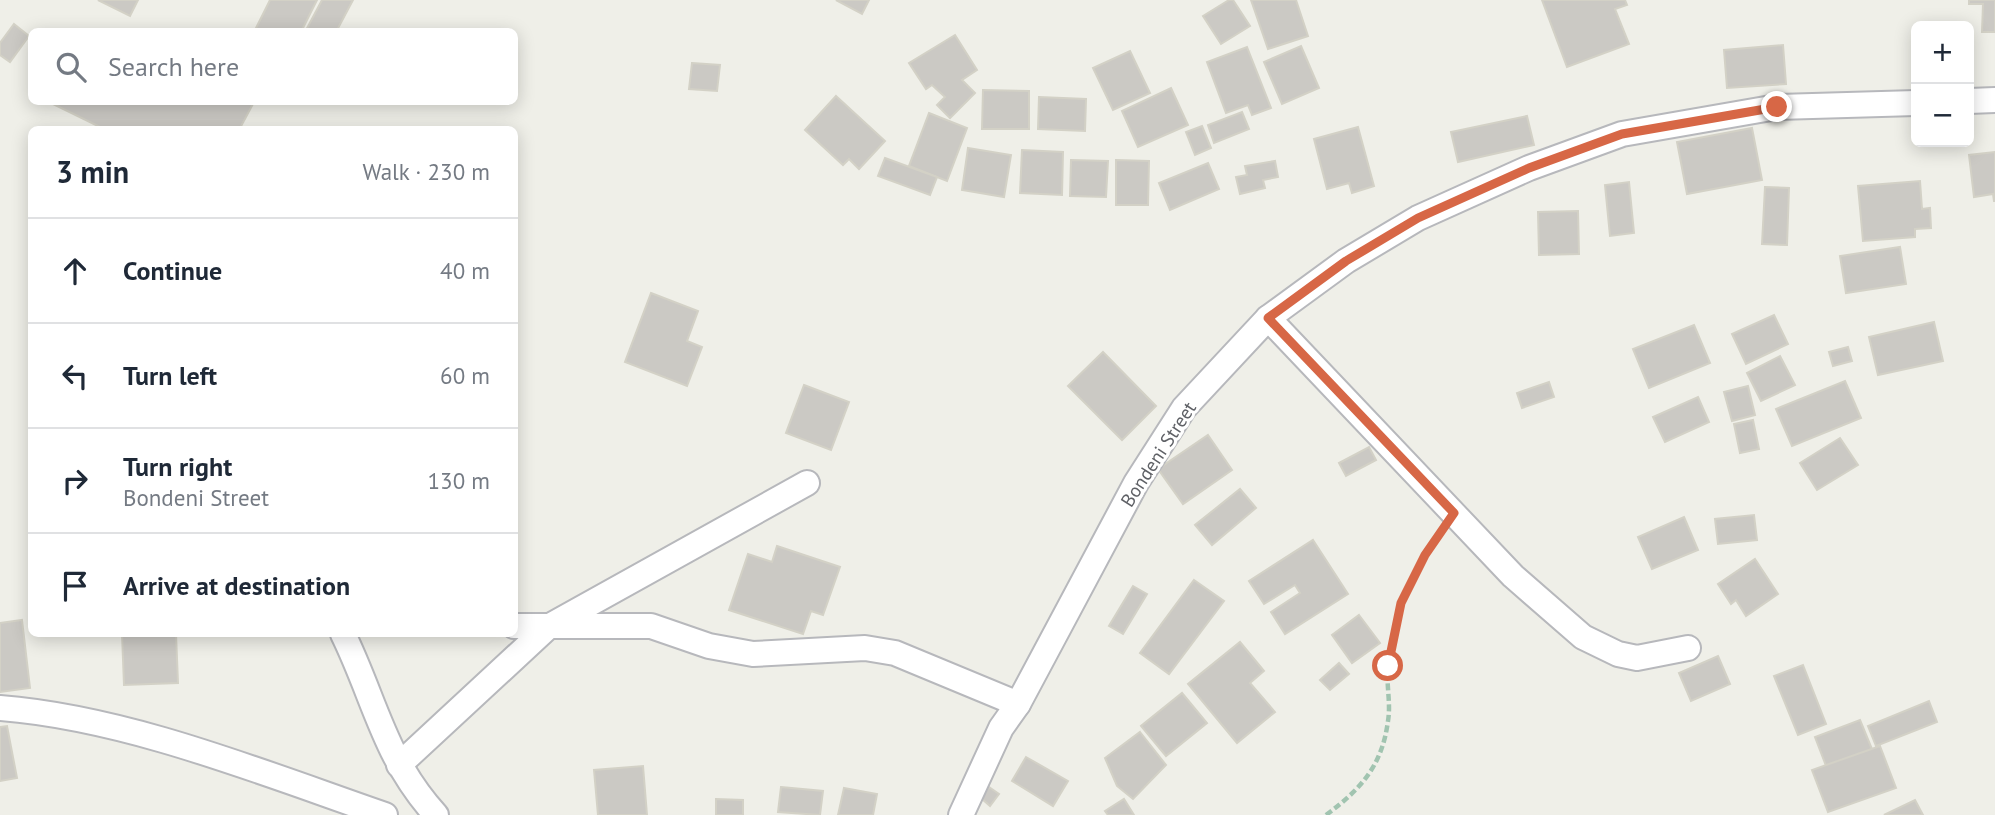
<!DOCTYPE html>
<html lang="en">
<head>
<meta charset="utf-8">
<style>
	body { margin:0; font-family:"PT Sans",sans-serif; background:#f2f2f3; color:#1f2937 }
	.controls { position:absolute; right:21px; top:21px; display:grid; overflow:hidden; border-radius:10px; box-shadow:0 4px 18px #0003 }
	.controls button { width:63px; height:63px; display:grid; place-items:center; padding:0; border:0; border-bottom:2px solid #e0e1e3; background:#fff; color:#1f2937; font:35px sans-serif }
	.stop { position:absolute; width:21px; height:21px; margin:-16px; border:5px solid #d76746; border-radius:50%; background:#fff }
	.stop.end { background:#d76746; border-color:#fff; box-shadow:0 2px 7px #0008 }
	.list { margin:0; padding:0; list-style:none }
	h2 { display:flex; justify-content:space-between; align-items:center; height:91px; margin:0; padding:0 28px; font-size:30px }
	h2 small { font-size:23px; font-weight:400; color:#747a83 }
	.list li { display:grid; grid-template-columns:46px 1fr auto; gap:21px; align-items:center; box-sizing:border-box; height:105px; padding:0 28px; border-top:2px solid #e0e1e3 }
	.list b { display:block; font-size:26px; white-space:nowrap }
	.list p { margin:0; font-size:23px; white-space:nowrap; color:#747a83 }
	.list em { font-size:23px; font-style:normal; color:#747a83 }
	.icon { flex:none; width:38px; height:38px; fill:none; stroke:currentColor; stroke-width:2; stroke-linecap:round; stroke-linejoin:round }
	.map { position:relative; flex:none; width:1995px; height:815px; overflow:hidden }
	.search { position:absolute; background:#fff; box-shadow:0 4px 18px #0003; left:28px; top:28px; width:490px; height:77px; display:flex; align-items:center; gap:18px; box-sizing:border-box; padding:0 24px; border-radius:10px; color:#747a83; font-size:26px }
	.panel { position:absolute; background:#fff; box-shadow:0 4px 18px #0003; left:28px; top:126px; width:490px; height:511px; border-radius:10px }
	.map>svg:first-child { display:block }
	.building { fill:#cbc9c4; stroke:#d3d1c6; stroke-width:2 }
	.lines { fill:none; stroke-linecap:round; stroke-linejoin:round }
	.street-casing { stroke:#b7b8bc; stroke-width:28 }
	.path { stroke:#a1c4b0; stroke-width:4.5; stroke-dasharray:7 3.5; stroke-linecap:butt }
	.street { stroke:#fff; stroke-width:24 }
	.route { stroke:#d76746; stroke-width:9 }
	.labels { text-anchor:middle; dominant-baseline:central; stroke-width:6; stroke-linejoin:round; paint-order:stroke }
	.street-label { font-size:19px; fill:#5f6166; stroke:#fff }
</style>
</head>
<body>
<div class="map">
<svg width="1995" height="815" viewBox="0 0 1995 815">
	<rect width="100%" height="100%" fill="#efefe8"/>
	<g class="building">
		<path d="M98,0H138L130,16Z"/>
		<path d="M270,0H317L301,32H254Z"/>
		<path d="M322,0H353L336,32H305Z"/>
		<path d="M836,0H869L862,14Z"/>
		<path d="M1229,0H1233L1250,26L1221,44L1203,16Z"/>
		<path d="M1251,0H1296L1308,36L1268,49Z"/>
		<path d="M1542,0H1625L1627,5L1615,9L1629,44L1567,67Z"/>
		<path d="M1969,0H1995V32H1982L1983,4H1969Z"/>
		<path d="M14,24L29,36L10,62L0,55V43Z"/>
		<path d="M955,35L977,70L962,80L975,93L950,118L937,105L945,97L932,85L926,89L909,63Z"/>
		<path d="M1783,45L1786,84L1727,88L1724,50Z"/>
		<path d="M1301,46L1319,88L1282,104L1264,62Z"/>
		<path d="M1247,47L1271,108L1252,115L1248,105L1226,113L1207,62Z"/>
		<path d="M1130,51L1150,93L1113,110L1093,68Z"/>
		<path d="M692,63L720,65L717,91L689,89Z"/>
		<path d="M1171,88L1188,125L1138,147L1122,111Z"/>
		<path d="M983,90L1029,91V129H982Z"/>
		<path d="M836,96L885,141L859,169L849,159L843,165L805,130Z"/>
		<path d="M1039,97L1086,99L1085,131L1038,129Z"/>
		<path d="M49,102H254L239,130H106Z"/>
		<path d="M1242,112L1249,129L1214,143L1208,125Z"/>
		<path d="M929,113L967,128L947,181L909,166Z"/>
		<path d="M1527,116L1534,145L1458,162L1451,132Z"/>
		<path d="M1202,126L1211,148L1195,155L1186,132Z"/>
		<path d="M1358,127L1374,186L1352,193L1349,183L1327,189L1314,139Z"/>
		<path d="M1752,128L1762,180L1687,194L1677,142Z"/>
		<path d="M968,148L1011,155L1004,197L962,190Z"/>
		<path d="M1022,150L1063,152L1062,195L1020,193Z"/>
		<path d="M1995,152V201H1994L1993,194L1974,197L1969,155Z"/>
		<path d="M885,158L937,177L930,195L878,176Z"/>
		<path d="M1071,160L1108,161L1106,197L1070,196Z"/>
		<path d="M1116,160L1149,161L1148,205H1116Z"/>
		<path d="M1275,161L1278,177L1263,180L1265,188L1240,194L1236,177L1247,175L1245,166Z"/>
		<path d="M1208,163L1219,189L1170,210L1159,183Z"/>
		<path d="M1920,181L1922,209L1930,208L1931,228L1915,229V237L1863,241L1858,186Z"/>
		<path d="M1629,182L1634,233L1610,236L1605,185Z"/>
		<path d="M1765,187L1789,188L1787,245L1762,244Z"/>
		<path d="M1578,211L1579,254L1539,255L1538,212Z"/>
		<path d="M1900,247L1906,284L1846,293L1840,256Z"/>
		<path d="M651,293L698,311L687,341L702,347L687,386L625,362Z"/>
		<path d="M1774,315L1788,344L1746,364L1732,334Z"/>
		<path d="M1934,322L1943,361L1878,375L1869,337Z"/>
		<path d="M1694,325L1710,363L1649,388L1633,349Z"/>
		<path d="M1848,347L1852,361L1833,366L1829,352Z"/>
		<path d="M1103,352L1156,406L1122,440L1068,386Z"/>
		<path d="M1780,356L1795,385L1761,401L1747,373Z"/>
		<path d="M1845,381L1861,418L1792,446L1776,409Z"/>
		<path d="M1549,382L1554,397L1522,408L1517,393Z"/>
		<path d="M804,385L849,402L831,450L786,433Z"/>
		<path d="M1748,386L1755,415L1732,421L1724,392Z"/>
		<path d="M1698,397L1709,422L1665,442L1653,417Z"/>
		<path d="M1753,420L1759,449L1740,453L1734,424Z"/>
		<path d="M1208,435L1232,470L1183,504L1158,469Z"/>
		<path d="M1840,438L1858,465L1817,490L1800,463Z"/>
		<path d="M1369,447L1376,460L1346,476L1339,463Z"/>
		<path d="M1240,489L1256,508L1212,545L1195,525Z"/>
		<path d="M1754,515L1757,540L1718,544L1715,519Z"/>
		<path d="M1684,517L1698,550L1652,569L1638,537Z"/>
		<path d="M1313,540L1348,594L1285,634L1271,612L1300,593L1295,585L1264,604L1249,581Z"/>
		<path d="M777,546L840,567L823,615L811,611L803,634L729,610L748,554L772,562Z"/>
		<path d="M1755,559L1778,594L1746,616L1736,600L1731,604L1718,584Z"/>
		<path d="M1194,580L1224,601L1169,674L1140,653Z"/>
		<path d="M1133,586L1147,594L1123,634L1109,626Z"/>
		<path d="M1359,615L1380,643L1352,663L1332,635Z"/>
		<path d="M22,620L30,688L0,692V623Z"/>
		<path d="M122,634H176L178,683L124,685Z"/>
		<path d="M1240,642L1264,671L1250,683L1275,712L1237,743L1188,684Z"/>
		<path d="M1718,656L1730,684L1691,701L1679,673Z"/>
		<path d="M1339,663L1349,674L1330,690L1320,680Z"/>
		<path d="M1803,665L1826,724L1798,735L1774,676Z"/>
		<path d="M1182,693L1207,723L1166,756L1141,726Z"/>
		<path d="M1929,701L1937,722L1876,746L1868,726Z"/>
		<path d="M1860,720L1874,754L1828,771L1815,737Z"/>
		<path d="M7,726L17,778L0,781V727Z"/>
		<path d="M1140,732L1166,765L1133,799L1117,786L1105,758Z"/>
		<path d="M1880,746L1896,788L1828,812L1812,770Z"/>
		<path d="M1026,757L1068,781L1053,806L1012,781Z"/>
		<path d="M643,766L647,815H598L594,770Z"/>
		<path d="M781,787L823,791L820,815L778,812Z"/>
		<path d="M989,787L999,794L990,806L981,798Z"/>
		<path d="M844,788L877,794L873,815H838Z"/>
		<path d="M716,799L743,800V815H716Z"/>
		<path d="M1124,799L1134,815H1108L1105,811Z"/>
		<path d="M1915,800L1923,815H1884Z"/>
	</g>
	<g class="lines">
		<g class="street-casing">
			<g id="street">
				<path d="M1969,101L1995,100"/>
				<path d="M1268,318L1513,576L1583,637L1618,654L1637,658L1688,648"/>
				<path d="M514,626H651L709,646L753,654L865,648L895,653L1018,704"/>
				<path d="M343,634C375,699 384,758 436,815"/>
				<path d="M0,708C128,718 263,773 385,815"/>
				<path d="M399,765L548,627L807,483"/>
				<path d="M961,815L1001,728L1018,704L1136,483L1184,408L1268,318L1346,261L1418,218L1529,168L1622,134L1777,107L1916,103"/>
			</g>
		</g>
		<path class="path" d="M1326,815C1361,789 1382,766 1388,721C1391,703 1386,685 1388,667C1392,619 1412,574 1439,534"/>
		<use href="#street" class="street"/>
	</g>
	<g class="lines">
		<path class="route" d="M1388,666L1401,603L1425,555L1454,513L1268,318L1346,261L1418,218L1529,168L1622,134L1777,107"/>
	</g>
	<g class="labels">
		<g class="street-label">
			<text transform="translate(1158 454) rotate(-57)">Bondeni Street</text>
		</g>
	</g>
</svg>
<div class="controls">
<button>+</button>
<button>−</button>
</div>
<div class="stop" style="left:1388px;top:666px"></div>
<div class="stop end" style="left:1777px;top:107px"></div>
<div class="search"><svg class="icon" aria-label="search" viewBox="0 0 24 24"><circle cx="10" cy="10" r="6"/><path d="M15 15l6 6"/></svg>Search here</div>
<section class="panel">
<h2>3 min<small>Walk · 230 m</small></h2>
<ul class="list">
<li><svg class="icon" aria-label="ahead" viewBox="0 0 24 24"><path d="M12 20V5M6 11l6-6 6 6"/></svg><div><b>Continue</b></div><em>40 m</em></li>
<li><svg class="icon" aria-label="left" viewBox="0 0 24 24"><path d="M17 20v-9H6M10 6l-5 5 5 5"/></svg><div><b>Turn left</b></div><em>60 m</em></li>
<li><svg class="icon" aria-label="right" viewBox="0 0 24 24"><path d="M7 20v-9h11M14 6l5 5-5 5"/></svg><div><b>Turn right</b><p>Bondeni Street</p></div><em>130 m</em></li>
<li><svg class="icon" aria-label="arrive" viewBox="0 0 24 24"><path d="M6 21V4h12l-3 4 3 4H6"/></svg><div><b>Arrive at destination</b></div></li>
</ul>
</section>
</div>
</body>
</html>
